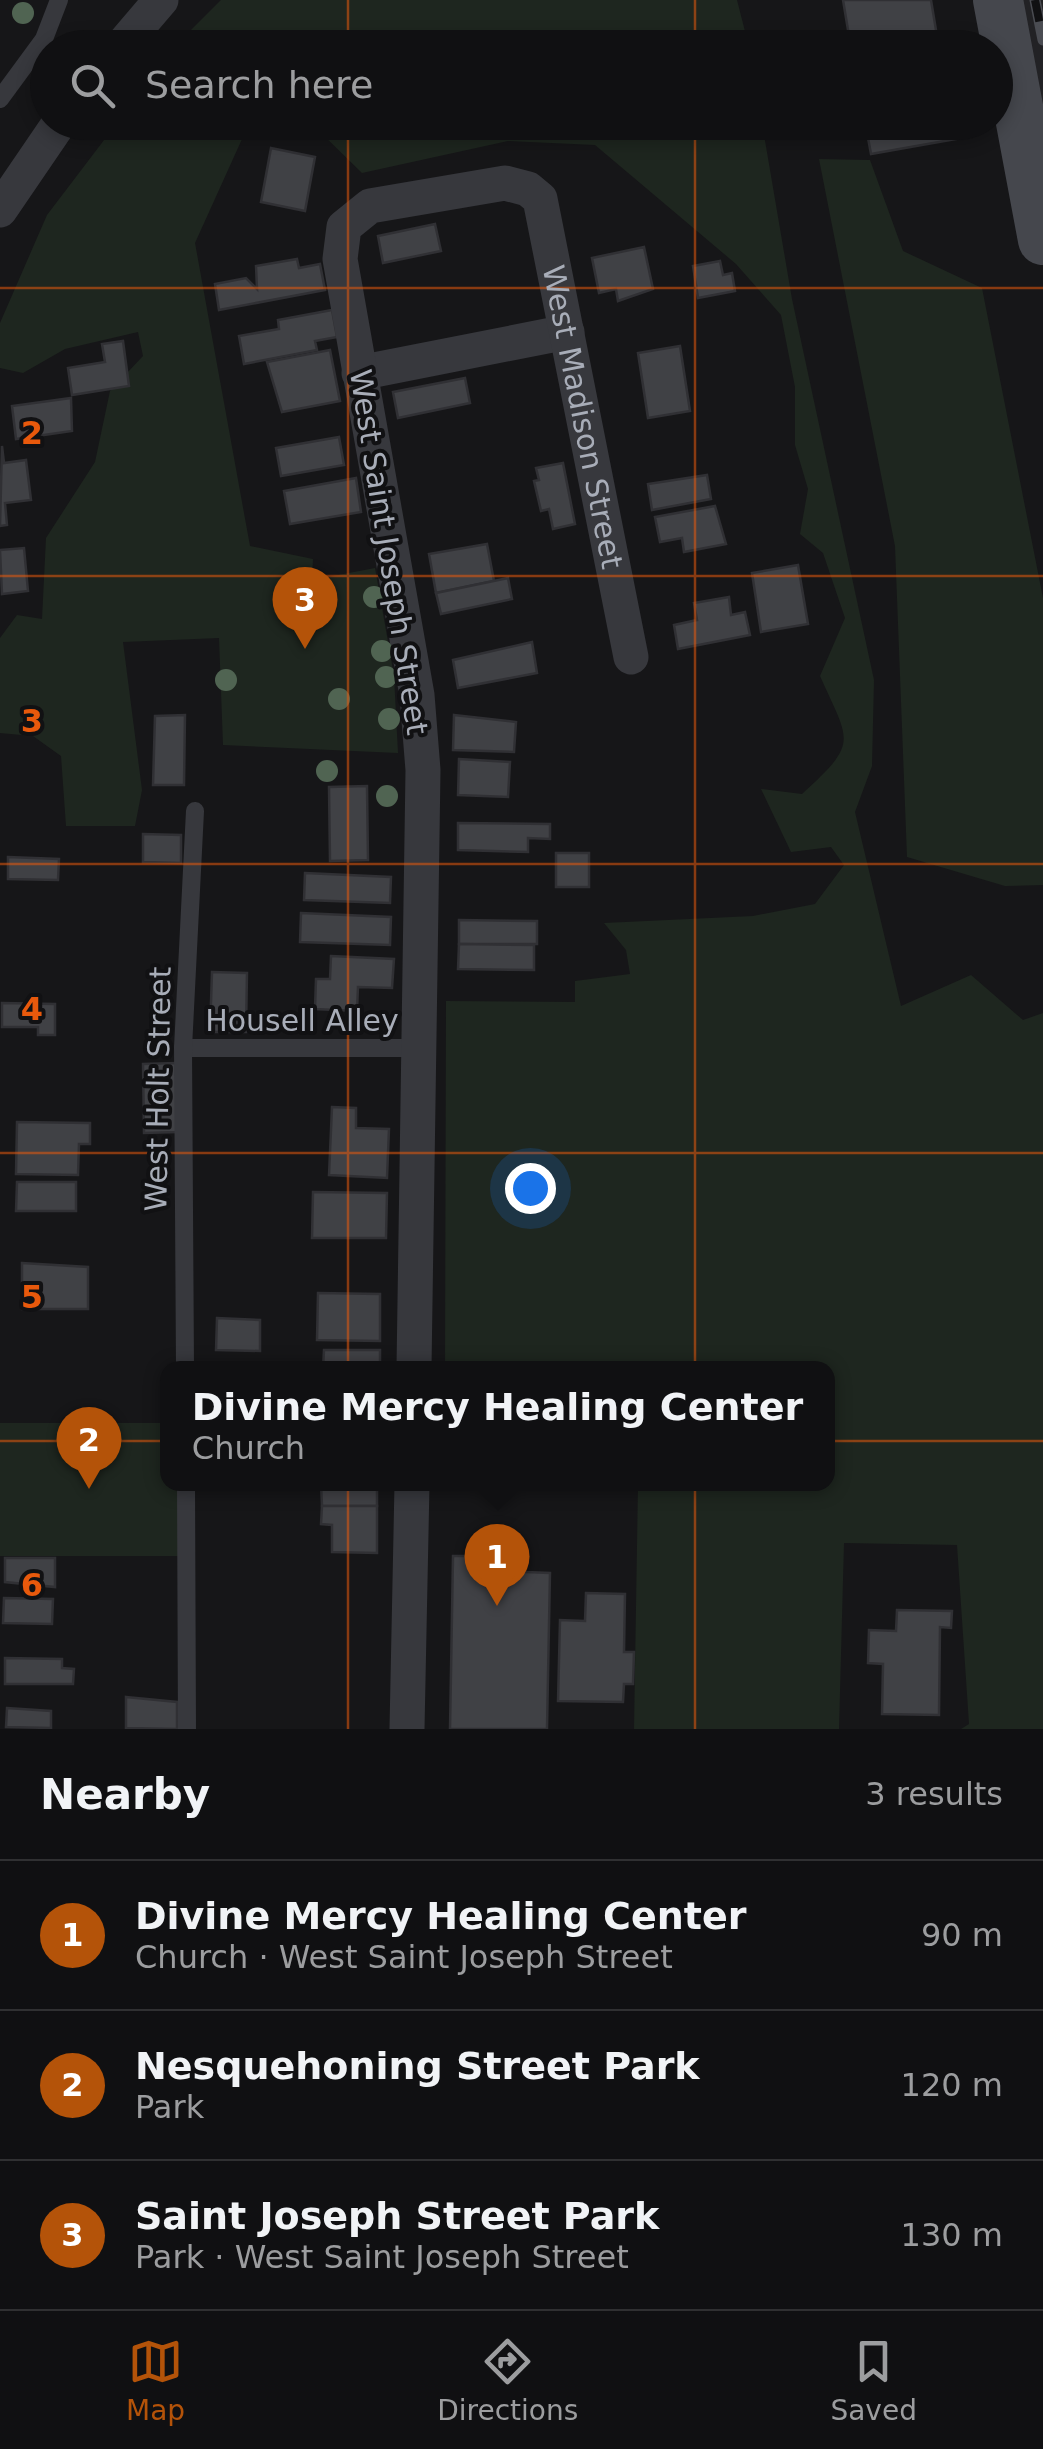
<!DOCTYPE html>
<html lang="en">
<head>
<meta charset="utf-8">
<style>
	body { margin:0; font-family:"DejaVu Sans",sans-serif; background:#19191b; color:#f1f3f6 }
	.you { position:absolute; left:530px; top:1188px; width:35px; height:35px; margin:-25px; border:8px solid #fff; border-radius:50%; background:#1a73e8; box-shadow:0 0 0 15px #1a73e833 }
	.badge { display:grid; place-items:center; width:65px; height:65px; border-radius:50%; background:#b45309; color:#fff; font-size:32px; font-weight:700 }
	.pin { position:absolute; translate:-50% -82px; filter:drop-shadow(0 2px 5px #0008) }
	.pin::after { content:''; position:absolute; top:52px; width:35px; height:30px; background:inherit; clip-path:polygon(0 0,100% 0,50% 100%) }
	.popup { position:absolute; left:160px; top:1361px; width:675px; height:130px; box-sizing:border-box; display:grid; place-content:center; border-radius:20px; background:#101012; filter:drop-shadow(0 2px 8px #0005); font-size:32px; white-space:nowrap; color:#9c9d9f }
	.popup b { font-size:38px; color:#f1f3f6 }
	.popup::after { content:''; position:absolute; left:50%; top:100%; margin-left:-20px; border:20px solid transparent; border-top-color:#101012 }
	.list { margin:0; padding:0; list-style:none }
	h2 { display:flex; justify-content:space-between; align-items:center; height:130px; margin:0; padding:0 40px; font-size:42px }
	h2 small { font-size:32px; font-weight:400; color:#9c9d9f }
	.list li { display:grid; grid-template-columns:65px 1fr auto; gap:30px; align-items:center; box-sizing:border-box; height:150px; padding:0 40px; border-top:2px solid #303032 }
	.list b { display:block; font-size:38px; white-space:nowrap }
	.list p { margin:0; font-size:32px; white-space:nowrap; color:#9c9d9f }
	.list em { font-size:32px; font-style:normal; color:#9c9d9f }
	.icon { flex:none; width:55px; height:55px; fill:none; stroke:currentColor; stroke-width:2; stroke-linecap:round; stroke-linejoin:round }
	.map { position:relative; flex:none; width:1043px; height:1729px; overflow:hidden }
	.search { position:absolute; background:#101012; box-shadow:0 5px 15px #0003; left:30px; right:30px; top:30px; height:110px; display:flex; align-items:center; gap:25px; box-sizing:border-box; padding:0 35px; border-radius:55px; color:#9c9d9f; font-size:38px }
	.sheet { height:580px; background:#101012 }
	nav { display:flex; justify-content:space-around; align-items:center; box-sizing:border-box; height:140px; border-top:2px solid #303032; background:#101012; font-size:28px; color:#9c9d9f }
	nav a { display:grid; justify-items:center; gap:5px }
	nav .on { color:#b45309 }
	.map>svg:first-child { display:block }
	.built { fill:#222225 }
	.green { fill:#1e261f }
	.building { fill:#404145; stroke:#303034; stroke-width:2.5 }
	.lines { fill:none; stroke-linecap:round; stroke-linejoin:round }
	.lane { stroke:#37383d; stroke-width:18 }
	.street { stroke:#37383d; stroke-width:35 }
	.secondary { stroke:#45474d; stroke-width:50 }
	.rail-casing { stroke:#4a4c52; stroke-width:11 }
	.rail { stroke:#111113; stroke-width:8; stroke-dasharray:22; stroke-linecap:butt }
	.tree { fill:#506452 }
	.grid { fill:none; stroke:#e8590c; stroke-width:2.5; stroke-opacity:0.55 }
	.labels { text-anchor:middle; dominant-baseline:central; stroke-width:8; stroke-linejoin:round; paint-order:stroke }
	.street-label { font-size:30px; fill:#a8adb8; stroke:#111113 }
	.grid-label { font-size:32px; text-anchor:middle; font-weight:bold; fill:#e8590c; stroke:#111113; stroke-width:8; stroke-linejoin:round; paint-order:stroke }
</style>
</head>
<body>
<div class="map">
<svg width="1043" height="1729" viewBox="0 0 1043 1729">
	<rect width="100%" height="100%" fill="#161618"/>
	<path class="built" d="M1022,0H1043V111Z"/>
	<g class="green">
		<path d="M221,0H737L749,47H174Z"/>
		<path d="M117,123H762L792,299L874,680L872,766L855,812L901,1006L971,975L1023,1020L1043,1013V1729H961L969,1724L957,1545L844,1543L839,1729H634L638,1484H827V1368H445L446,1001L575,1002V981L630,974L626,950L604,923L753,916L815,904L844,865L831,847L791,852L761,789L802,794C859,742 850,743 820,676L845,618L823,553L800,534L808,489L795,445V387L781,315L736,264L595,145L508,141L362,173L315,127L247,128L195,243L250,546L313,559L312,580L375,568L394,676L398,753L223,745L219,638L123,642L142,790L135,826H66L61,756L33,736L0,733V638L17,615L42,619L46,538L95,462L110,391L143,356L138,332L65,349L23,373L0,368V323L47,215Z"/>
		<path d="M819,159L870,160L903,251L982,288L1043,598V885L1005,886L907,857L895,546Z"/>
		<path d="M0,1423H167V1484H179V1556H0Z"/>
	</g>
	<g class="building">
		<path d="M843,0H931L939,48H851Z"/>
		<path d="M865,122H953L956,139L871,154Z"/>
		<path d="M271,148L315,157L305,211L261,202Z"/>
		<path d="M435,224L441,251L383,263L378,236Z"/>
		<path d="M644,247L653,289L618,301L616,289L599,293L592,258Z"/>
		<path d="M297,259L299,268L320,264L325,290L219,310L215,284L246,278L257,289L256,266Z"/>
		<path d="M720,261L723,275L732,273L735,291L698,298L693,266Z"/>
		<path d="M332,310L337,337L315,341L317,350L244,364L239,336L279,329L278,320Z"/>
		<path d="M123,341L129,386L72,395L68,368L105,362L102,344Z"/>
		<path d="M680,346L690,411L648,418L638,353Z"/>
		<path d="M330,350L340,401L282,412L267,362Z"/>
		<path d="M465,378L470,403L398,418L393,392Z"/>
		<path d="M71,398L72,431L16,439L12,406Z"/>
		<path d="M339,437L344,465L281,476L276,448Z"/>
		<path d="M2,446L4,463L26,460L31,500L5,503L7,525L0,526Z"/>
		<path d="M563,463L575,524L553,529L549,509L541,511L534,481L539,480L536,468Z"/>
		<path d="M707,475L711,499L652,510L648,484Z"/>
		<path d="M356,478L361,512L290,524L284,491Z"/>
		<path d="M715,506L726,544L684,552L682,538L660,542L655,517Z"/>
		<path d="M487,544L494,581L436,593L429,554Z"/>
		<path d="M24,548L28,591L2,594L0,550Z"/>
		<path d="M798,565L808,624L761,632L752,573Z"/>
		<path d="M508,578L512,599L441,614L436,593Z"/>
		<path d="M729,597L731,615L745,612L750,635L678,649L674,625L697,620L694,603Z"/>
		<path d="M532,642L537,673L458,688L453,660Z"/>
		<path d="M185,715L184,785H153L155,716Z"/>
		<path d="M454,715L516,722L514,752L453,750Z"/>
		<path d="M459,759L510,762L508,797L458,795Z"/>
		<path d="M367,786L368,860L330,861L329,787Z"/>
		<path d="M458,823L550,824V839L528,838V852L458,850Z"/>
		<path d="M143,834L181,835V863L143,862Z"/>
		<rect x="556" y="853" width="33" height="34"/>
		<path d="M8,857L59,859L58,880L8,879Z"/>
		<path d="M305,873L391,877L390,903L304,900Z"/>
		<path d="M301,913L391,917L390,945L300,942Z"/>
		<path d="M459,920L537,921V944H459Z"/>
		<path d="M459,944L534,945V970L458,969Z"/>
		<path d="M331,956L394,959L392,988L358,987L357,1011L315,1009L316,979H330Z"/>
		<path d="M212,972L247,973L246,1032H210Z"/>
		<path d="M2,1003L55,1004V1035H38V1027H2Z"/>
		<path d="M176,1063L177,1132L144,1133L143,1064Z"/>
		<path d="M332,1107L356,1108V1128L389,1129L387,1178L329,1175Z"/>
		<path d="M17,1122L90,1123V1144H79L78,1175L16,1174Z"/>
		<path d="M17,1182H76V1211H16Z"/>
		<path d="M313,1192L387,1193L386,1238H312Z"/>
		<path d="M22,1263L88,1267V1309H22Z"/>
		<path d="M318,1293L380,1294V1341L317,1340Z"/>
		<path d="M217,1318L260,1320V1351L216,1350Z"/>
		<path d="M324,1350H380V1368H323Z"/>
		<path d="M321,1484H377V1506H322Z"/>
		<path d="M322,1506H377V1553L332,1552V1525L321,1524Z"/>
		<path d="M453,1556H510L526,1572L550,1573L547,1729H450Z"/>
		<path d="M5,1558H55V1587L5,1582Z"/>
		<path d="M586,1593L625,1594L624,1652H634L633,1684H624L623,1702L558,1701L560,1620L585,1621Z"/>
		<path d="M4,1598L53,1599L52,1624L3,1623Z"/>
		<path d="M897,1610L952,1611L951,1628L940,1627L939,1715L882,1714L883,1664L868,1663L869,1630L896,1631Z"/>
		<path d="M5,1658L62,1659V1668L74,1669L73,1684H5Z"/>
		<path d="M126,1697L177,1702V1729L126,1728Z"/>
		<path d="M7,1708L51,1711V1728L6,1727Z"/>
	</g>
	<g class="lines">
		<g class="lane">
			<path d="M0,99L44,39L59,0"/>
			<path d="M183,1048H421"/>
			<path d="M185,1368L183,1048L195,811"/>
			<path d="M186,1484L187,1729"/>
		</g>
		<g class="street">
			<path d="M120,48L161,0"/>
			<path d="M0,210L60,122"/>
			<path d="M359,373L567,332"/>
			<path id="s1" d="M414,1368L423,770L417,695L340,259L344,227L370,206L505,183L528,189L540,199L631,657"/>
			<path d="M407,1729L412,1484"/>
		</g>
		<path class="secondary" d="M998,0L1043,240"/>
		<g class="rail-casing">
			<path id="rail" d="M1035,0L1043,40"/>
		</g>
		<use href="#rail" class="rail"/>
	</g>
	<g class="tree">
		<circle cx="23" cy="13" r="11"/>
		<circle cx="374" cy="597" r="11"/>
		<circle cx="382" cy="651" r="11"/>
		<circle cx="386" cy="677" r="11"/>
		<circle cx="226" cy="680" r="11"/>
		<circle cx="339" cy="699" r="11"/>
		<circle cx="389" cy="719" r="11"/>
		<circle cx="327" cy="771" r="11"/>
		<circle cx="387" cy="796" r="11"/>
	</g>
	<path class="grid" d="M348,0V48M695,0V48M348,122V1729M695,122V1729M0,288H1043M0,576H1043M0,864H1043M0,1153H1043M0,1441H1043"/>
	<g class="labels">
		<g class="street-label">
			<text stroke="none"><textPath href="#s1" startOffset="1580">West Madison Street</textPath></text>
			<text transform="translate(389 552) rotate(81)">West Saint Joseph Street</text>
			<text x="302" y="1020">Housell Alley</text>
			<text transform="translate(158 1089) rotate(-89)">West Holt Street</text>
		</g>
	</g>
	<g class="grid-label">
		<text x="32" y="444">2</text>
		<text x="32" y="732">3</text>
		<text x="32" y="1020">4</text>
		<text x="32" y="1308">5</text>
		<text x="32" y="1596">6</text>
	</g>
</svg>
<div class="you"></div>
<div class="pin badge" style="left:497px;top:1606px">1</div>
<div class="popup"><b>Divine Mercy Healing Center</b>Church</div>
<div class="pin badge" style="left:89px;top:1489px">2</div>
<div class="pin badge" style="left:305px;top:649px">3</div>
<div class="search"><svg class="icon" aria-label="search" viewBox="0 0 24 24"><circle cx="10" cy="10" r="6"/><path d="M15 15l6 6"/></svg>Search here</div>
</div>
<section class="sheet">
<h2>Nearby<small>3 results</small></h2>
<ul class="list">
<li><span class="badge">1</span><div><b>Divine Mercy Healing Center</b><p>Church · West Saint Joseph Street</p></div><em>90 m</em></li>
<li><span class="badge">2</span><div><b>Nesquehoning Street Park</b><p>Park</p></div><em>120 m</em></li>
<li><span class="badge">3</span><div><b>Saint Joseph Street Park</b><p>Park · West Saint Joseph Street</p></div><em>130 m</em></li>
</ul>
</section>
<nav>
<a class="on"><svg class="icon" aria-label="map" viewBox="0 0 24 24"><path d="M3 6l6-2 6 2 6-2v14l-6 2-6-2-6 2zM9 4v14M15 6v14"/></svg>Map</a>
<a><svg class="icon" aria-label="directions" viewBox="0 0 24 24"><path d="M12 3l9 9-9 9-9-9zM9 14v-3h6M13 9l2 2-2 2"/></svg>Directions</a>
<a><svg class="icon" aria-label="saved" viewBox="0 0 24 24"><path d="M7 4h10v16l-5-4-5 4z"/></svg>Saved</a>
</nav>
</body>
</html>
